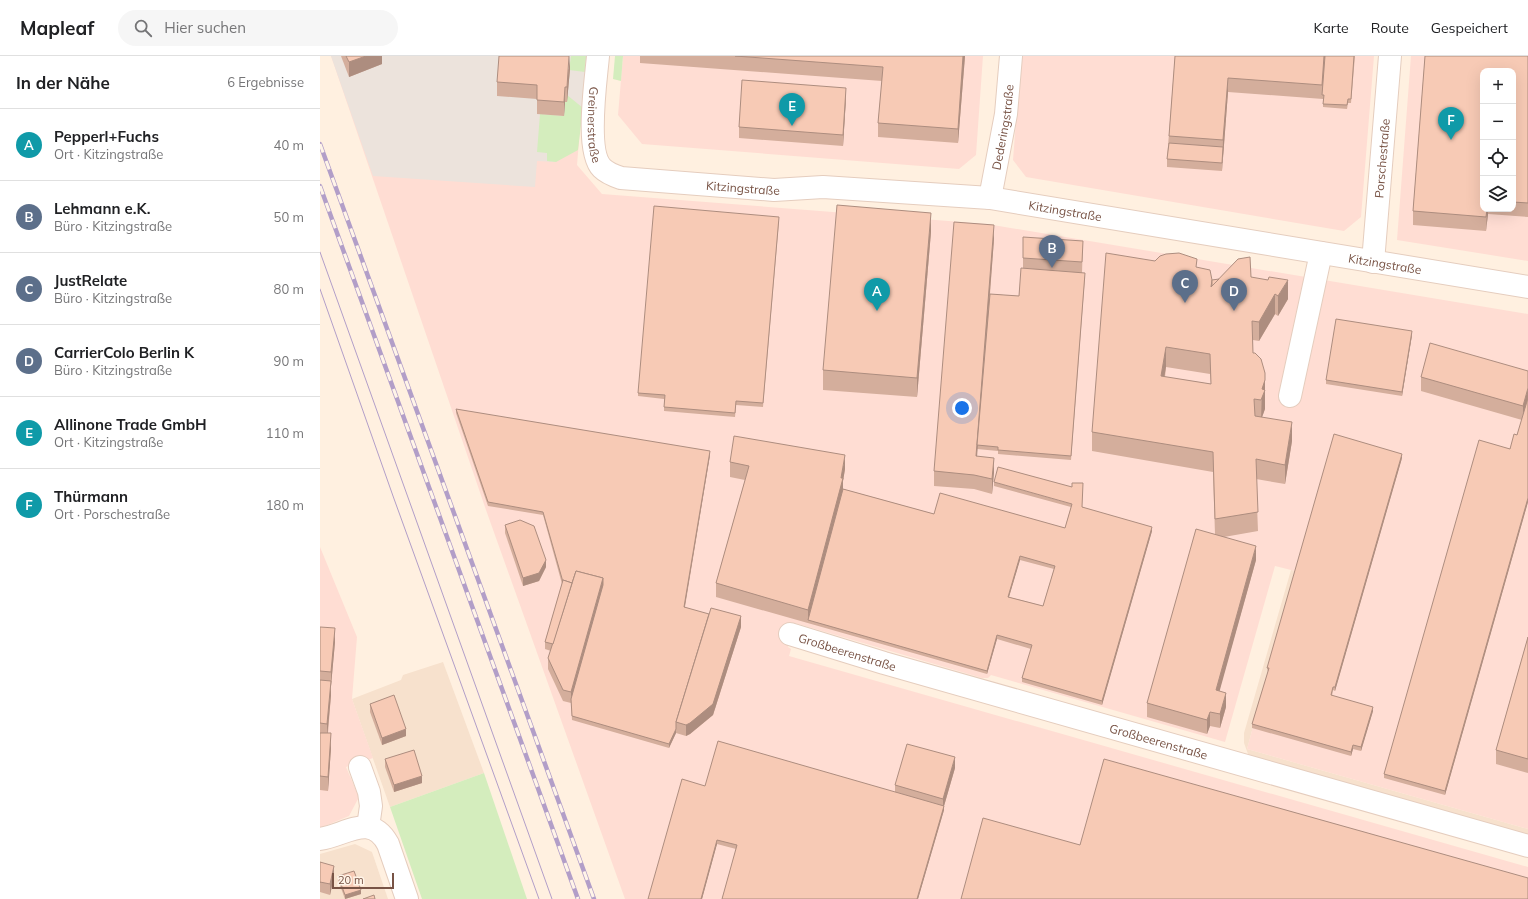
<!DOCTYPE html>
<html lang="de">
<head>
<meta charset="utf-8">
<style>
	body { margin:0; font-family:Mulish,sans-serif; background:#f6f6f6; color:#202124 }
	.controls { position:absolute; right:12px; top:12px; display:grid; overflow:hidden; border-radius:8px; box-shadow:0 4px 16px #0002 }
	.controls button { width:36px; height:36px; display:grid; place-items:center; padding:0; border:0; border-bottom:1px solid #e0e0e0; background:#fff; color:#202124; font:20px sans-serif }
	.scale { position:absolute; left:12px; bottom:10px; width:62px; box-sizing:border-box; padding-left:4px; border:2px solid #785345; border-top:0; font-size:11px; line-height:14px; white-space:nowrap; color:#785345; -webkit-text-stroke:3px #fff4e8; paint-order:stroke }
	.you { position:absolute; left:642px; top:352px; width:14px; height:14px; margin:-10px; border:3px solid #fff; border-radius:50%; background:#1a73e8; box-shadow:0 0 0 6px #1a73e833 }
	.badge { display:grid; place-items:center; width:26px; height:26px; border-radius:50%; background:#2563eb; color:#fff; font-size:13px; font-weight:700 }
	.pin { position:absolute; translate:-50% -33px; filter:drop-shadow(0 1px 2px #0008) }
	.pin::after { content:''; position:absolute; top:21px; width:14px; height:12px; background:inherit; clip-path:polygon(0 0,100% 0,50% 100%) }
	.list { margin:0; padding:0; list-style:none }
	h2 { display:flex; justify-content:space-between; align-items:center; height:52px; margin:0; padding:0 16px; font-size:17px }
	h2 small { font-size:13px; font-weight:400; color:#757577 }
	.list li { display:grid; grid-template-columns:26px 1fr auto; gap:12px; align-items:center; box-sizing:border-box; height:72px; padding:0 16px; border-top:1px solid #e0e0e0 }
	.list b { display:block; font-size:15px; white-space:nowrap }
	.list p { margin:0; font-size:13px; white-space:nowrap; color:#757577 }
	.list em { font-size:13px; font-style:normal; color:#757577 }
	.icon { flex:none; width:22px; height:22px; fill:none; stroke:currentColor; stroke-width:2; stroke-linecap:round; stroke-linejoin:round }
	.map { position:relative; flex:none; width:1208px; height:843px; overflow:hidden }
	header { display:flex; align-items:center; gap:24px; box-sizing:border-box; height:56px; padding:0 20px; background:#fff; border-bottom:1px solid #e0e0e0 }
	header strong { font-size:19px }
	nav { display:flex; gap:22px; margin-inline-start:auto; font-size:14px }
	.search { width:280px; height:36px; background:#f6f6f6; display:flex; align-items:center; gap:10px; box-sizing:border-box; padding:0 14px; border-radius:22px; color:#757577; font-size:15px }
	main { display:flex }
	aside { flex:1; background:#fff }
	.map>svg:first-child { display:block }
	.residential { fill:#f7e1cd }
	.commercial { fill:#ffddd3; fill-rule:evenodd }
	.industrial { fill:#ece3dc }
	.green { fill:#d4edbd }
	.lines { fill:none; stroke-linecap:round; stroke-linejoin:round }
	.minor-casing { stroke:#e5cdbe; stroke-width:24 }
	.minor { stroke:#fff; stroke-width:22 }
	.tram { stroke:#b29ec8; stroke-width:1 }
	.rail-casing { stroke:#b29ec8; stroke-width:4.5 }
	.rail { stroke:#fff4e8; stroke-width:3; stroke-dasharray:9; stroke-linecap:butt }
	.wall { fill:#d4ae9c; fill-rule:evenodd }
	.shaded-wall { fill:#ad8d7f }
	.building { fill:#f7cab5; stroke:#ad8d7f; fill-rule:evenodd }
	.labels { text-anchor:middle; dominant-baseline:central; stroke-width:3; stroke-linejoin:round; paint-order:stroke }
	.street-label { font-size:12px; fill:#785345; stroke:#fff4e8 }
</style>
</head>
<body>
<header>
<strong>Mapleaf</strong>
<div class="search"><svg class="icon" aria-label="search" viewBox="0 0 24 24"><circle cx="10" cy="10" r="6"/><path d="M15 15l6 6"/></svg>Hier suchen</div>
<nav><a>Karte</a><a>Route</a><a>Gespeichert</a></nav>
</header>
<main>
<aside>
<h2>In der Nähe<small>6 Ergebnisse</small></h2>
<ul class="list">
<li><span class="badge" style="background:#0f9aa8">A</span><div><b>Pepperl+Fuchs</b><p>Ort · Kitzingstraße</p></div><em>40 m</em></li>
<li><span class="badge" style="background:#5c6f8a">B</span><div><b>Lehmann e.K.</b><p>Büro · Kitzingstraße</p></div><em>50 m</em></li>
<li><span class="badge" style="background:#5c6f8a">C</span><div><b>JustRelate</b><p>Büro · Kitzingstraße</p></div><em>80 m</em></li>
<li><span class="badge" style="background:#5c6f8a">D</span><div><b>CarrierColo Berlin K</b><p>Büro · Kitzingstraße</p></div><em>90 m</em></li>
<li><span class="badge" style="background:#0f9aa8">E</span><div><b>Allinone Trade GmbH</b><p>Ort · Kitzingstraße</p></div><em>110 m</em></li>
<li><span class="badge" style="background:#0f9aa8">F</span><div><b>Thürmann</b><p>Ort · Porschestraße</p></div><em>180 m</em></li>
</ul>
</aside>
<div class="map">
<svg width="1208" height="843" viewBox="0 0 1208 843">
	<rect width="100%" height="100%" fill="#fff0e0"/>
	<g class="residential">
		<path d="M971,514L976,515L927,693L1208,773V782L933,702L928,698L924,687V677Z"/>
		<path d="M123,606L164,717L70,751L32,643L81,624L83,619Z"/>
		<path d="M35,788L52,796L68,843H0V798Z"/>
	</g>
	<g class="commercial">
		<path d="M11,0H266L257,109L282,138L667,168L1208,258V773L927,693L975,515L955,510L905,686L671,619L668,622H662L475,567L468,591L471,593L469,600L1208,811V843H305L166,454Z"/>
		<path d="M303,0H663L656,99L639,113L322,88L298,59Z"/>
		<path d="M701,0H1054L1041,161L1024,175L706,121L693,104Z"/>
		<path d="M1091,0H1208V205L1077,184ZM1163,15H1193V153H1163Z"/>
		<path d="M0,491L37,581L32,643L53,702L26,711L39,741L29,760L0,772Z"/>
	</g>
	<path class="industrial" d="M11,0H266L263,52L236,106L217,105L215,131L53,120Z"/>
	<g class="green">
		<path d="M251,0H266L265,16L249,14Z"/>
		<path d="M295,0H303L301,25L293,23Z"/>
		<path d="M247,39L263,52L258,94L236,106L227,105V97L217,96L220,58L244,60L245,46L247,45Z"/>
		<path d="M164,717L207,843H102L70,751Z"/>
	</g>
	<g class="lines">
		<g class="minor-casing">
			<g id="minor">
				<path id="s1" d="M278,0C276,24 265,95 282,112C287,117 295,120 301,122L454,134L503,131L670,142L1208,231"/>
				<path id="s2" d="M670,142L686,58L691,0"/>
				<path id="s3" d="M1053,206L1070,0"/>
				<path d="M970,340L1001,197"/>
				<path id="s4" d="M470,578L564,607L1208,790"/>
				<path d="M40,711L49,736L51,750L48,771"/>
				<path d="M0,783C26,779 51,756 68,788L87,843"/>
			</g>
		</g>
		<use href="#minor" class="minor"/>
		<g class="tram">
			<path d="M0,196L232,843"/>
			<path d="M0,233L73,440L219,843"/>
		</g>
		<g class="rail-casing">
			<g id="rail">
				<path d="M0,88L274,843"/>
				<path d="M0,130L258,843"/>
			</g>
		</g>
		<use href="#rail" class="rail"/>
	</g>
	<g class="wall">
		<path d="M21,0H62V8L29,21Z"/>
		<path d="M320,0H645L638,87L558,81V67L562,25L320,7Z"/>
		<path d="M855,0H1035L1031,47H1028L1027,53L1003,51V43L908,36L902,115L847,111V103Z"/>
		<path d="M1105,0H1208V161L1168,158L1166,175L1093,169V155ZM1163,15H1193V153H1163Z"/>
		<path d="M250,13L247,46H245L244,60L217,58V43L177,40V26Z"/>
		<path d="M526,42L523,90L419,82V71Z"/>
		<path d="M459,165L443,351L416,349L415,361L344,355V343L318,340V337Z"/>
		<path d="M611,176L597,341L503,334V314Z"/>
		<path d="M674,183L670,238L699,240L703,212V202L763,185L762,217L765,221L751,404L678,398V395L657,393V400L674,416L672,438L654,433L614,430V415Z"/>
		<path d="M835,205L877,212L892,224L931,221L968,243L958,260L955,258L939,285L933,284V297L945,317V353L942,361L972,385L965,428L936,423L938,475L904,481L936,504L899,635L906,651L900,672L890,670L887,678L827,661V647L895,478L893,416L772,395V376ZM846,311L890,318L891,328L845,321Z"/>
		<path d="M1092,279L1082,340L1006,328V324Z"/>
		<path d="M1208,315V446L1125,739L1064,722V718L1190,393L1197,379L1202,364L1101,335V321Z"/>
		<path d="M136,353L390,399L365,551L421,571L393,659L370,678L366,680L356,677L349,692L252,664L251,647L243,645L228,613V602L231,595L225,593V586L242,528L223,459L168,450L136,357Z"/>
		<path d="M1082,402L1015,635L1013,634L1012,640L1053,655L1041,695L1033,693L1031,700L932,672V668L948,616L947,612Z"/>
		<path d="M410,406L525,413L523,425V433L614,458L745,472L751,451L674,430V426L762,451L832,475L782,649L702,626V622L711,593L677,583L667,618L396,541V527L425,424L410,421ZM700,504L734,513L723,550L689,541Z"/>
		<path d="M185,469L226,511L219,525L203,530L185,477Z"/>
		<path d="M0,571L15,586L11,630V639L8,677L11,692L8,735L0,734Z"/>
		<path d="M1208,581V717L1176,708V694Z"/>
		<path d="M50,648L86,680L62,689L50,656Z"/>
		<path d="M65,703L102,727L74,736L65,711Z"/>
		<path d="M635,712L624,750V754L598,843H402L416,793L397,788L382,843H328L385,730L575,736V729Z"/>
		<path d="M0,806L14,821L10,839L0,836V838Z"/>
		<path d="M18,820L41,838L25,843L18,824Z"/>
	</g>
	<g class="shaded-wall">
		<path d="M46,0H62V8L29,21V6Z"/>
		<path d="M250,0V13L247,46V31Z"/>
		<path d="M643,0H645L638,87V73Z"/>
		<path d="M1004,0H1005L1002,39V29Z"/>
		<path d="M908,22V36L902,115L903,84Z"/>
		<path d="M245,31V46L244,60V46Z"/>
		<path d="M526,32V42L523,90V79Z"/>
		<path d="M1167,153H1168V158L1166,175Z"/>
		<path d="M611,157V176L597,341V322Z"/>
		<path d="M674,169V183L656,414V400Z"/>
		<path d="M968,224V243L958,260V240Z"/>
		<path d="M955,238V258L939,285V266Z"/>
		<path d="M1092,275V279L1082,340V336Z"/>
		<path d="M846,291V311L841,340V320Z"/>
		<path d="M945,317V353L941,364L942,333Z"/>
		<path d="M1208,332V347L1203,364V350Z"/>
		<path d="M972,366V385L965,428V409Z"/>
		<path d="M390,395V399L364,555V551Z"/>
		<path d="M1082,398V402L1015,635V631Z"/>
		<path d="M525,399V413L523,425V436L488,564V554L521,422Z"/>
		<path d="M674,402V416L672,438V423Z"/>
		<path d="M1208,442V446L1125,739V735Z"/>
		<path d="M832,471V475L782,649V645Z"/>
		<path d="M936,490V504L896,648V634Z"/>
		<path d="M700,500V504L688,544V541Z"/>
		<path d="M226,504V511L219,525L203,530V522Z"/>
		<path d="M283,522V533L251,647V636Z"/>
		<path d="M421,560V571L393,659L370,678L366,680V669Z"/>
		<path d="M15,572V586L11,630V616Z"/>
		<path d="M677,579V583L667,618V615Z"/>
		<path d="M11,625V639L7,682V668Z"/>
		<path d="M906,637V651L900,672V658Z"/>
		<path d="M1053,651V655L1041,695V691Z"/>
		<path d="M890,656V670L887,678V664Z"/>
		<path d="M86,673V680L62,689V682Z"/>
		<path d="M356,673V677L349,692V688Z"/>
		<path d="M11,677V692L8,735V721Z"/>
		<path d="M1033,689V693L1031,700V696Z"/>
		<path d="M635,701V712L624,750V754L598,843H597L623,753V743Z"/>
		<path d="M102,720V727L74,736V729Z"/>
		<path d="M397,784V788L382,843H381Z"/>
		<path d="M14,810V821L10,839V828Z"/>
		<path d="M41,834V838L25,843V839Z"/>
	</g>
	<g class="building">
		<path d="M26,0H46L29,6Z"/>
		<path d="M179,0H249L247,31H245L244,46L217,44V29L177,26Z"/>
		<path d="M415,0H643L638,73L558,67L563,11Z"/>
		<path d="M855,0H1004L1002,29L908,22L903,84L849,80Z"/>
		<path d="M1005,0H1034L1031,43H1028L1027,49L1003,48L1004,39H1002Z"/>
		<path d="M1105,0H1208V147L1193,146V15H1163V153H1167L1166,161L1093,155Z"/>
		<path d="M422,24L526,32L523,79L419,71Z"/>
		<path d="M849,87L903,91L902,107L847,103Z"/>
		<path d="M517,149L611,157L597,322L503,314Z"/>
		<path d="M334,150L459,161L443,347L416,345L415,357L344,351L345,339L318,337Z"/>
		<path d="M634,166L674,169L656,400L674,402L672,423L654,419L614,415Z"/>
		<path d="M703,181L763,185L762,206L703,202Z"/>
		<path d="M786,197L835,205L840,200L846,198L859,197L877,203L876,211L890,214L892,224L891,231L918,203L930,201L931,221L948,224L949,221L968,224L958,240L955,238L939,266L932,265L933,297H935L941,303L945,317V324L942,333L945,334L941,344L934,343L935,360L972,366L965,409L936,403L938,456L895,463L893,396L772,376ZM846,291L890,298L891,328L841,320Z"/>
		<path d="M701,212L765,217L751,400L678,394V391L657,389L670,238L699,240Z"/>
		<path d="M899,223L892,230V224Z"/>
		<path d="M1016,263L1092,275L1082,336L1006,324Z"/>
		<path d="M1110,287L1208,315V332L1203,350L1101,321Z"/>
		<path d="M1208,342V442L1125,735L1064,718L1159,384L1190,393L1194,378L1197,379Z"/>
		<path d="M136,353L390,395L364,551L389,558L356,666V673L349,688L252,660L251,643L283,529V522L256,515L252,527L243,524V526L223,456L168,446Z"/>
		<path d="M1014,378L1082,398L1015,631H1013L1011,639L1053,651L1041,691L1033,689L1031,696L932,668L949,612H947Z"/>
		<path d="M414,380L525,399L521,422H523L488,554L396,527L429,410L410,406Z"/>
		<path d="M678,411L752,431V427H763L762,451L832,471L782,645L702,622L712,589L677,579L667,615L488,564L523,433L614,458L620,437L745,472L752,448L674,426ZM700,500L735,510L723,550L688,541Z"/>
		<path d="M200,464L214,470L226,504L219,517L203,522L185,469Z"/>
		<path d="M876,473L936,490L896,634L906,637L900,658L890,656L887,664L827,647Z"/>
		<path d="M256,515L283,522L251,636L243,634L228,602Z"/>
		<path d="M243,524L252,527L233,588L225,586Z"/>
		<path d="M391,552L421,560L393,648L370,667L366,669L356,666Z"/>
		<path d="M0,571L15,572L11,616L0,615Z"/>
		<path d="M1208,581V703L1176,694Z"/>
		<path d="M0,624L11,625L7,668L0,667Z"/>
		<path d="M74,639L86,673L62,682L50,648Z"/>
		<path d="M0,677H11L8,721L0,720Z"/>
		<path d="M398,685L624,750L597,843H402L417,789L397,784L381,843H328L362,723L385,730Z"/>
		<path d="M587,688L635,701L623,743L575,729Z"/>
		<path d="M94,694L102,720L74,729L65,703Z"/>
		<path d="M784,703L1208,822V843H641L663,762L760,789Z"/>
		<path d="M0,806L14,810L10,828L0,826V827Z"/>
		<path d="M34,815L41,834L25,839L18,820Z"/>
		<path d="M54,839L55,843H43Z"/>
	</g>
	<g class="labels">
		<g class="street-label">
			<text stroke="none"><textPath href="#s1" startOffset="69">Greinerstraße</textPath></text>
			<text stroke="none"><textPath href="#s2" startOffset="72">Dederingstraße</textPath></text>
			<text stroke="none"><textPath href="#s3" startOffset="104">Porschestraße</textPath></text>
			<text stroke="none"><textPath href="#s1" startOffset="258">Kitzingstraße</textPath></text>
			<text stroke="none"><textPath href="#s1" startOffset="582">Kitzingstraße</textPath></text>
			<text stroke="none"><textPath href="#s1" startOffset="906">Kitzingstraße</textPath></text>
			<text stroke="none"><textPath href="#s4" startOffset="60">Großbeerenstraße</textPath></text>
			<text stroke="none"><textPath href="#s4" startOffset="384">Großbeerenstraße</textPath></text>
		</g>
	</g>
</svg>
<div class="controls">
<button>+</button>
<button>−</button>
<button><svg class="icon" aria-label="locate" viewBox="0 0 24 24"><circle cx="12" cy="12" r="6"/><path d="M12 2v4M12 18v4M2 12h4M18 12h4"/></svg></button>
<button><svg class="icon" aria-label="layers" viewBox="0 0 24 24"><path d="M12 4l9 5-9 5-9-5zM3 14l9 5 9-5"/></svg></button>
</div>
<div class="scale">20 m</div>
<div class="you"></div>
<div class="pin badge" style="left:557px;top:255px;background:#0f9aa8">A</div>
<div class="pin badge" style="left:732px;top:212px;background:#5c6f8a">B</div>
<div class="pin badge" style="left:865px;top:247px;background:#5c6f8a">C</div>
<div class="pin badge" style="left:914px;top:255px;background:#5c6f8a">D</div>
<div class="pin badge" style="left:472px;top:70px;background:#0f9aa8">E</div>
<div class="pin badge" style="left:1131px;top:84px;background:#0f9aa8">F</div>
</div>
</main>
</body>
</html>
